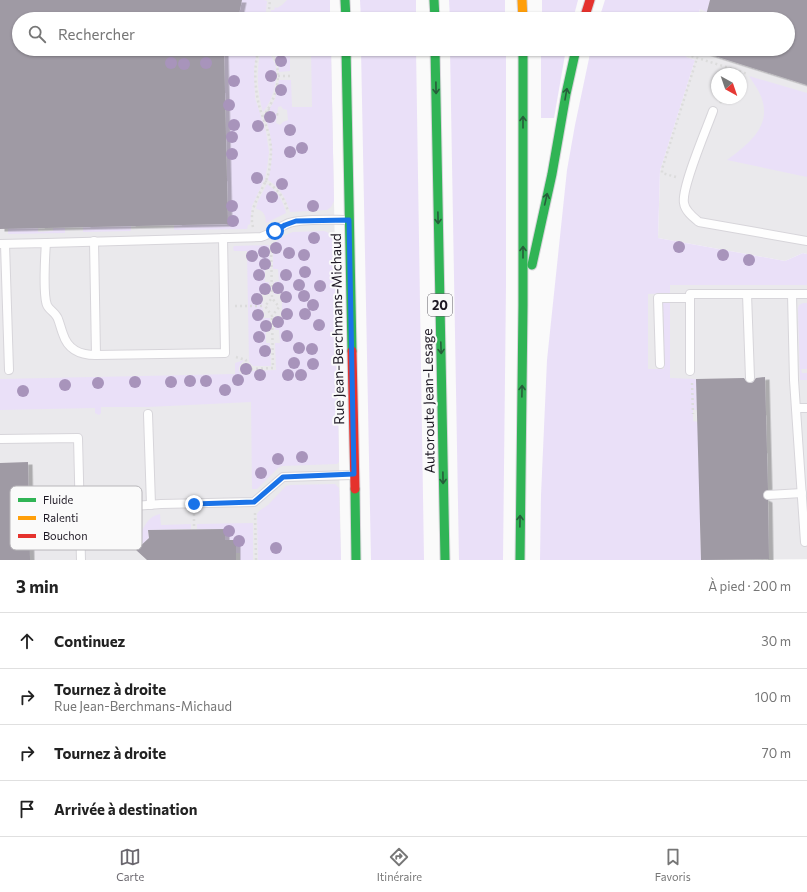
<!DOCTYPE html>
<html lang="fr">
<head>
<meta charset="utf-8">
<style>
	body { margin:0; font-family:Commissioner,sans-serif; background:#f6f6f6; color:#222 }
	.compass { position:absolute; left:711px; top:68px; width:36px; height:36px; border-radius:50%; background:#fff; box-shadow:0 1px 3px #0004; rotate:140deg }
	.stop { position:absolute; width:12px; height:12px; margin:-9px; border:3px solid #1a73e8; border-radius:50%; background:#fff }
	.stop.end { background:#1a73e8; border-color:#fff; box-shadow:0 1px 4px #0008 }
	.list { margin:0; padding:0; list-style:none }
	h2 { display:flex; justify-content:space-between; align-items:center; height:52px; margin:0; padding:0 16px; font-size:17px }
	h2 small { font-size:13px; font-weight:400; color:#767676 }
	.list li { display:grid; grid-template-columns:26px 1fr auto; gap:12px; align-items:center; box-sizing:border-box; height:56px; padding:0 16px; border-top:1px solid #e0e0e0 }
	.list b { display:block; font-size:15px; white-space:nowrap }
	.list p { margin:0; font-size:13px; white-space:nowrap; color:#767676 }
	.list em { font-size:13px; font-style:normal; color:#767676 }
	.icon { flex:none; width:22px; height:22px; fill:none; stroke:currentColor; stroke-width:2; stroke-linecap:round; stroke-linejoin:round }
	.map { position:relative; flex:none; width:807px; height:560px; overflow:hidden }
	.search { position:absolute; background:#fff; box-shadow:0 1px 3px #0004; left:12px; right:12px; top:12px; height:44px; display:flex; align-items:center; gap:10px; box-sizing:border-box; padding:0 14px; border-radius:22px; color:#767676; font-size:15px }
	.sheet { height:276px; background:#fff }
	nav { display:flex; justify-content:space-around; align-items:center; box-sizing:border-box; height:56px; border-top:1px solid #e0e0e0; background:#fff; font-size:11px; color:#767676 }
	nav a { display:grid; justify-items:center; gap:2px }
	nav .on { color:#6a676e }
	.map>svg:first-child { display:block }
	.built { fill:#eae9ec; fill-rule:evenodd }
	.green { fill:#eae0f8; fill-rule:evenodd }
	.building { fill:#9f9aa4; filter:url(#shadow) }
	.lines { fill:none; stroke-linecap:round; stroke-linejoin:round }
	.lane-casing { stroke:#d7d5da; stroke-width:10 }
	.fast-casing { stroke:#d7d5da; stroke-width:11 }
	.slow-casing { stroke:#d7d5da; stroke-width:11 }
	.jam-casing { stroke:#d7d5da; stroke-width:11 }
	.path { stroke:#dcdcdc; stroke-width:2.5; stroke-dasharray:2 3; stroke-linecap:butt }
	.lane { stroke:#fefefe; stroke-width:8 }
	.fast { stroke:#30b455; stroke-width:9 }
	.slow { stroke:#ff9f0a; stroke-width:9 }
	.jam { stroke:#e5322d; stroke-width:9 }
	.tree { fill:#a894bb }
	.oneway { stroke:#265e3a }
	.route { stroke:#1a73e8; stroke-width:5 }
	.labels { text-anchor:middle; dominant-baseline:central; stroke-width:4; stroke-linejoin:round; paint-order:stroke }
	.shield { fill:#fafafa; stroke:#5f5c64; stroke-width:1 }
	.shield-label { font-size:13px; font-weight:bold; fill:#1d1823 }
	.street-label { font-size:14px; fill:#1d1823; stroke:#fafafa }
	.key { fill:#fafafa; stroke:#b8b6ba; stroke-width:1 }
	.key-label { font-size:11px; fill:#1d1823 }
</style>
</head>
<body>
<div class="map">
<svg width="807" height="560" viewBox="0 0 807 560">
	<defs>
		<filter id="shadow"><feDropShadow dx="4.5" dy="2.5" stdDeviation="0" flood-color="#0004"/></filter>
	</defs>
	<rect width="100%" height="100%" fill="#fafafa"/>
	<g class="built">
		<path d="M0,0H330V19H19V49H331L341,560H0Z"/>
		<path d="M710,0H807V254L803,253L785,261L658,238L660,171L695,60L685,57L688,49H788V19H697L700,9ZM717,74H741V98H717Z"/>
		<path d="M646,285H807V559L701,560L698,422H693L670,378L644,373Z"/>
	</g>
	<g class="green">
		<path d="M242,0H264L267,1L265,19H234Z"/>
		<path d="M287,0H330V19H270L271,10H274L275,7L277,8L282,5Z"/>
		<path d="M360,0H416V19H361Z"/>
		<path d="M449,0H505V19H450Z"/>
		<path d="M542,0H578L573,19H542Z"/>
		<path d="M605,0H710L707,12L700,9L697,19H599Z"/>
		<path d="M224,49H257L254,69L255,98L266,132L269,152L267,168L265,178L252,206L250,224L248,225L247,229L174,230V225L228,224Z"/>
		<path d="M261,49L268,50C271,56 274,61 276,67C278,82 272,101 263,112C257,91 256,70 261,49Z"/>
		<path d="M272,49H290V71L279,72L278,63Z"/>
		<path d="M311,49H331L334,201L331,207L327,210L290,212C286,198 280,188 268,180C274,158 273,138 265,117L275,99L279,80H291L292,107H312ZM281,106L283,109L287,110L288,120L283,122L280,125L276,123L278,107Z"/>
		<path d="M361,49H416L424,560H371Z"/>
		<path d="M450,49H506V285L503,560H459Z"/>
		<path d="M541,49H566L554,118H541Z"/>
		<path d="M591,49H688L686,57L695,60L660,171L658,238L785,261L803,253L807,254V285H670V293L648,294V369H664L663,303H670V378L696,379L697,410H693V421L698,422L701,560H540L541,495L547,360L567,170L575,125Z"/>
		<path d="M749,76L807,93V177L727,160C750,143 775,124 759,92C756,86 752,81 749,76Z"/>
		<path d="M267,184C277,191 283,200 286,213L266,223C266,215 263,210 256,209L258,201Z"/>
		<path d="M131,226V231L83,232V227Z"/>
		<path d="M8,228H38V232L53,231V228H65V233L8,234Z"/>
		<path d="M324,231C334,234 334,239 335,249L339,462L337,464L282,466L278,468L257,489H252L251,402L148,407H101V413L99,415L95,413V408L0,410V379L235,374V363L244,360C243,362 241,363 240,365C236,372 243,376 249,375L252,371L276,370L275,343H280L279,330H275V317H282V294H274V282L279,281L278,269H273V244L285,235L293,232Z"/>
		<path d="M269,245L270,269H265V282H269L270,294H262L263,318H270V330H266V343H270L271,366H253L249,362L247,251H234L233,248L234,246Z"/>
		<path d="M803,303H807V369H801L802,373H807V380H800L798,308L799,305Z"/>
		<path d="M335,484L339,488L341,560H258L257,514L259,511L268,505L286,486L290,485Z"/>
		<path d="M160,514L161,525L191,524V529L148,530L149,538L136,550V546C142,532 145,517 160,514Z"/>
		<path d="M253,523V560H240V553H236L225,540V529H197V524Z"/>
	</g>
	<g class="building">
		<path d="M0,0H242L238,19H19V49H224L228,224L0,229Z"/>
		<path d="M710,0H807V85L702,52V49H788V19H705Z"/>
		<path d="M765,377L768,490L765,491L763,495L764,498L768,500L769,559L701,560L696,379L744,378L746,381L750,383L753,382L756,378Z"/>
		<path d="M28,462L30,560H0V463Z"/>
		<path d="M225,529V540H236V560H147L136,550L149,538L148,530Z"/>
	</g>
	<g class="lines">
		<g class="lane-casing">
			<g id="lane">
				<path d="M713,111C707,128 681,188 684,203C685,211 693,217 699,222L807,241"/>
				<path d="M94,241L96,355"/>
				<path d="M46,243L261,237C271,234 279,227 289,223C304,218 332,220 348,220"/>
				<path d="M0,244L46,243C45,256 43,295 47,305C49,310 56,313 58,319C60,324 61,329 63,334C68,350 80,355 96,355L225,353L223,238"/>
				<path d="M5,244L9,370"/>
				<path d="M747,294L750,378"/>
				<path d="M792,294L794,380L805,542"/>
				<path d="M660,364L658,298H690"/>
				<path d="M690,371V294H807"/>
				<path d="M796,408H807"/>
				<path d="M148,414L151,505"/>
				<path d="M0,439L78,438L81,560"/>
				<path d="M768,495L802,493"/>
				<path d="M80,510L161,504L254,502L283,477L353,475"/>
			</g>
		</g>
		<g class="fast-casing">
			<g id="fast">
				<path d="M345,0L346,19"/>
				<path d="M434,0L435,19"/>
				<path d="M346,49L352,351"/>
				<path d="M435,49L445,560"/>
				<path d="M532,265L552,174L566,94L576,49"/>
				<path d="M355,489L356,560"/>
				<path d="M520,560L523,305V49"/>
			</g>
		</g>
		<g class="slow-casing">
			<path id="slow" d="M522,0L523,19"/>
		</g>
		<g class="jam-casing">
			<g id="jam">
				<path d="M584,19L590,0"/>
				<path d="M352,351L355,489"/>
			</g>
		</g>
		<g class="path">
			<path d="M268,19L270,0"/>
			<path d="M699,19L701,13L706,14"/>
			<path d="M690,49L688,55L748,74"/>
			<path d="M278,76H291"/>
			<path d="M720,103L724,98"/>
			<path d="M268,109L275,114L281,115"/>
			<path d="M263,117C277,98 285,69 269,49"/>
			<path d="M676,177L662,173V169L697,58"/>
			<path d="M265,181C277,188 285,198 288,212"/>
			<path d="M253,227C248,209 261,193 267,178C270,171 270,161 271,154C272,138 265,124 260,109C255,91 253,67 259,49"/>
			<path d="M271,245L272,298L279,307L272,316L265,306L272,298"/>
			<path d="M235,306H265"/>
			<path d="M236,357L246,360V364"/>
			<circle cx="246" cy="369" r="4.5"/>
			<path d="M251,369L273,368L272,316"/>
			<path d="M692,383L693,414"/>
			<path d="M255,513L256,560"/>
			<path d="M194,514V529"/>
			<path d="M29,524L69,522"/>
		</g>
		<use href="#lane" class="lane"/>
		<use href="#fast" class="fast"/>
		<use href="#slow" class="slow"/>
		<use href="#jam" class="jam"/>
	</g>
	<g class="tree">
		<circle cx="281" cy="61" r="6"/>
		<circle cx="171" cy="63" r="6"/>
		<circle cx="206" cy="63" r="6"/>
		<circle cx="184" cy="64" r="6"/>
		<circle cx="271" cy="76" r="6"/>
		<circle cx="234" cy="81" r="6"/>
		<circle cx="281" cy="90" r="6"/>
		<circle cx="229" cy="105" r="6"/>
		<circle cx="270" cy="117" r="6"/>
		<circle cx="234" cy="125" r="6"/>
		<circle cx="258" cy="126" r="6"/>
		<circle cx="290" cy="130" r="6"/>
		<circle cx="232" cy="137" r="6"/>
		<circle cx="302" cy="148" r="6"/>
		<circle cx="290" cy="152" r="6"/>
		<circle cx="232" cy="154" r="6"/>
		<circle cx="257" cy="178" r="6"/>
		<circle cx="282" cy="184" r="6"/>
		<circle cx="272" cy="197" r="6"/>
		<circle cx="232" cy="206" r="6"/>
		<circle cx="313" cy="206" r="6"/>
		<circle cx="233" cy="221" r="6"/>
		<circle cx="314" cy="238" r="6"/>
		<circle cx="679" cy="247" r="6"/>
		<circle cx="276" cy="248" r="6"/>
		<circle cx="264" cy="252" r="6"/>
		<circle cx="289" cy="253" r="6"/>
		<circle cx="304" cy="255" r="6"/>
		<circle cx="723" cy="255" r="6"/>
		<circle cx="252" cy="256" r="6"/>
		<circle cx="749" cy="260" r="6"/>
		<circle cx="265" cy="264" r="6"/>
		<circle cx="305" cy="272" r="6"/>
		<circle cx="259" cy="275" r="6"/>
		<circle cx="286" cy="275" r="6"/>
		<circle cx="299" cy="285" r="6"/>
		<circle cx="320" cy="286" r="6"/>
		<circle cx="278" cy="288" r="6"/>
		<circle cx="265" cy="289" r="6"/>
		<circle cx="304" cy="296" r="6"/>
		<circle cx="286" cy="297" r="6"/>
		<circle cx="257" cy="299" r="6"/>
		<circle cx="313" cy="305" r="6"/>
		<circle cx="287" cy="314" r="6"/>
		<circle cx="305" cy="314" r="6"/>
		<circle cx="258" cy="315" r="6"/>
		<circle cx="278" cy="322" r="6"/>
		<circle cx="319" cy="325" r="6"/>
		<circle cx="266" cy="326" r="6"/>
		<circle cx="287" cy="336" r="6"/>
		<circle cx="259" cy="337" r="6"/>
		<circle cx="299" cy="348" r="6"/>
		<circle cx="312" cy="349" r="6"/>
		<circle cx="265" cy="351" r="6"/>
		<circle cx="294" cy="363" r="6"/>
		<circle cx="313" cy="364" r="6"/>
		<circle cx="246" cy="369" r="6"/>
		<circle cx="260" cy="375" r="6"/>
		<circle cx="288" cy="375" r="6"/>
		<circle cx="301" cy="375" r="6"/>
		<circle cx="238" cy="380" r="6"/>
		<circle cx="190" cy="381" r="6"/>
		<circle cx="206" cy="381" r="6"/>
		<circle cx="135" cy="382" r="6"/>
		<circle cx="171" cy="382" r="6"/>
		<circle cx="98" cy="383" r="6"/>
		<circle cx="65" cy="385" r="6"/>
		<circle cx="225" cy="390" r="6"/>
		<circle cx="23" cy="391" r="6"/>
		<circle cx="302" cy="457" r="6"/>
		<circle cx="278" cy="459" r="6"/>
		<circle cx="261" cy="473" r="6"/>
		<circle cx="229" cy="531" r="6"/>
		<circle cx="239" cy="541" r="6"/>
		<circle cx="276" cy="548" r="6"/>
	</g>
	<defs><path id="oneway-shaft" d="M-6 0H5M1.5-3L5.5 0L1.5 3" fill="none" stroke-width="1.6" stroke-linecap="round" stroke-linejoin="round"/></defs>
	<g class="oneway">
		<use href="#oneway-shaft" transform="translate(436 88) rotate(89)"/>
		<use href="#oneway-shaft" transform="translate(566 94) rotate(-80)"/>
		<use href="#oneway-shaft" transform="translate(523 122) rotate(-90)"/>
		<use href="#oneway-shaft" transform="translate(546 199) rotate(-77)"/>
		<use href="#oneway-shaft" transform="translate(438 218) rotate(89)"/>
		<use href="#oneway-shaft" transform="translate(523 252) rotate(-90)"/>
		<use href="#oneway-shaft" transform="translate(441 348) rotate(88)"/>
		<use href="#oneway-shaft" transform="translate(522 391) rotate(-89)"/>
		<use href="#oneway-shaft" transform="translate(443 478) rotate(89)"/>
		<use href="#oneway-shaft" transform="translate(520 521) rotate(-89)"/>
	</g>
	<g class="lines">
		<path class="route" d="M194,504L254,502L283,477L354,474L349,220L296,221L285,225L275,231"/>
	</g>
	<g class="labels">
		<rect class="shield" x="428" y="294" width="24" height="22" rx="3"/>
		<g class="shield-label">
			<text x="440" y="305">20</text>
		</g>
		<g class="street-label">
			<text transform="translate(337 329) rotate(-91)">Rue Jean-Berchmans-Michaud</text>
			<text transform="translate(428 401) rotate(-91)">Autoroute Jean-Lesage</text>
		</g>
	</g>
	<rect x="10" y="486" width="132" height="64" rx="6" class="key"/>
	<rect x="18" y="498" width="18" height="4" fill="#30b455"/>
	<rect x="18" y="516" width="18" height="4" fill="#ff9f0a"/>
	<rect x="18" y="534" width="18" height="4" fill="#e5322d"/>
	<g class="key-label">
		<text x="43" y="504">Fluide</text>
		<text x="43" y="522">Ralenti</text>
		<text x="43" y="540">Bouchon</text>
	</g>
</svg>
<svg class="compass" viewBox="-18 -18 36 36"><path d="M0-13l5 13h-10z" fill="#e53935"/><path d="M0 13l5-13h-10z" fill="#767676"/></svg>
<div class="stop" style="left:275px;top:231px"></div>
<div class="stop end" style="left:194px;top:504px"></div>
<div class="search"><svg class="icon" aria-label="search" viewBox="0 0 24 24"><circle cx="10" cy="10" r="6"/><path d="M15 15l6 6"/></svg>Rechercher</div>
</div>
<section class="sheet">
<h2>3 min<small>À pied · 200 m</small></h2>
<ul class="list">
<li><svg class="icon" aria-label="ahead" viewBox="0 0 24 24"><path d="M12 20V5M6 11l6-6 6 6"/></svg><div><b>Continuez</b></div><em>30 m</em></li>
<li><svg class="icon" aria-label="right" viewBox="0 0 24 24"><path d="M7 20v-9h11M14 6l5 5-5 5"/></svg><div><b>Tournez à droite</b><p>Rue Jean-Berchmans-Michaud</p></div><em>100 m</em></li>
<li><svg class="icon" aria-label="right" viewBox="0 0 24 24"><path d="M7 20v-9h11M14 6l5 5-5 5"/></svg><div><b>Tournez à droite</b></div><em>70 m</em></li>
<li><svg class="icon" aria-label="arrive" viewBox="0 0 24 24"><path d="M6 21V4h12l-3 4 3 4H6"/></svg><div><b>Arrivée à destination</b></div></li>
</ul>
</section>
<nav>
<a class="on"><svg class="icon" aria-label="map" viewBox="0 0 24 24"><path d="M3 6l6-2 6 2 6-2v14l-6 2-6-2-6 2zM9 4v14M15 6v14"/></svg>Carte</a>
<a><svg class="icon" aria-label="directions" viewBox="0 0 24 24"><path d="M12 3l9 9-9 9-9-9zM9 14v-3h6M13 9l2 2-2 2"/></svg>Itinéraire</a>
<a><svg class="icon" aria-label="saved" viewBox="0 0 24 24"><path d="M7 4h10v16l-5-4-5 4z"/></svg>Favoris</a>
</nav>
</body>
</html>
